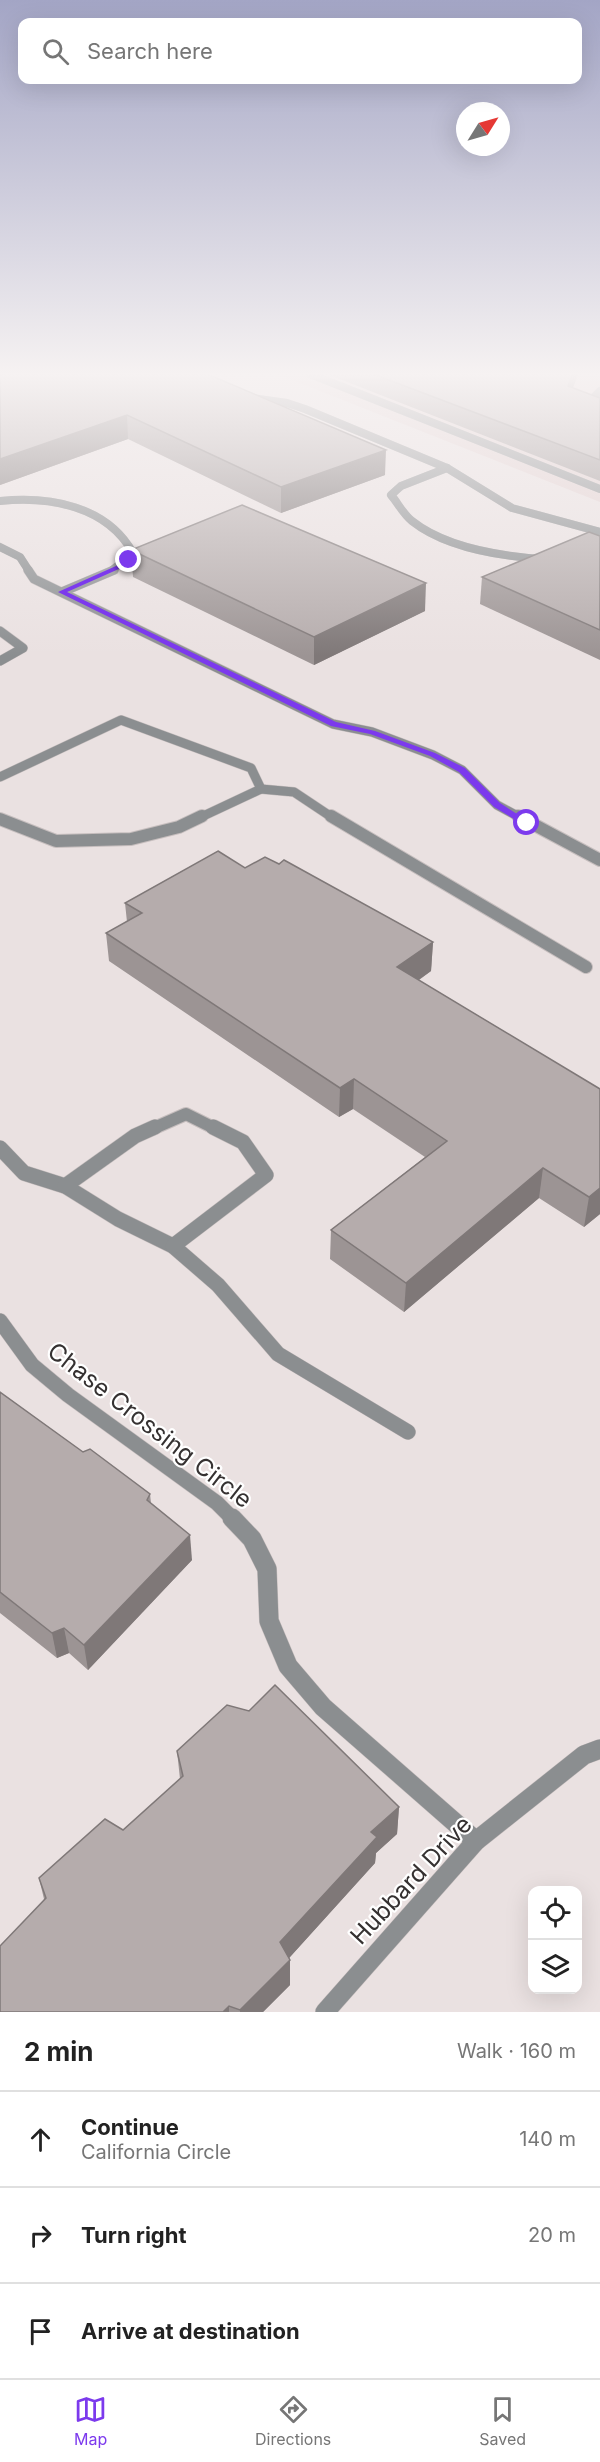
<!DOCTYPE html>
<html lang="en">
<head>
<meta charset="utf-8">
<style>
	body { margin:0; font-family:Inter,sans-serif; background:#f2f2f2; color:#222 }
	.controls { position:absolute; right:18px; bottom:18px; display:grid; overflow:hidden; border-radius:12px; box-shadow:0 6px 24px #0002 }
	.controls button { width:54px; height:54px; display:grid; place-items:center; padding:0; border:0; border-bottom:2px solid #e0e0e0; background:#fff; color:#222; font:30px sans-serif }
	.compass { position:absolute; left:456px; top:102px; width:54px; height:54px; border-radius:50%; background:#fff; box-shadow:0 6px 24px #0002; rotate:53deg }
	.stop { position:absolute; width:18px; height:18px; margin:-14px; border:4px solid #7c3aed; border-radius:50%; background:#fff }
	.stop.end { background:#7c3aed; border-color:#fff; box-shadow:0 2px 6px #0008 }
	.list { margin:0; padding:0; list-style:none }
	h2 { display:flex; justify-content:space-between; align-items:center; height:78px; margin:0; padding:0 24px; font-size:26px }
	h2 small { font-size:20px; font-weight:400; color:#767676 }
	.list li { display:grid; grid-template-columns:39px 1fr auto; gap:18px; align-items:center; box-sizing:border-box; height:96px; padding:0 24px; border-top:2px solid #e0e0e0 }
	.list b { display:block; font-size:22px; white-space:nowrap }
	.list p { margin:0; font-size:20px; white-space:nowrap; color:#767676 }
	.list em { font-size:20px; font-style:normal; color:#767676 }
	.icon { flex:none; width:33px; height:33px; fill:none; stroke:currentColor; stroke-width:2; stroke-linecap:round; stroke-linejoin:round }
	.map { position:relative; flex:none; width:600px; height:2012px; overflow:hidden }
	.search { position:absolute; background:#fff; box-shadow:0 6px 24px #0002; left:18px; right:18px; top:18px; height:66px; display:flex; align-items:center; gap:15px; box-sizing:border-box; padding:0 21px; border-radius:12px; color:#767676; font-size:22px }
	.sheet { height:366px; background:#fff }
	nav { display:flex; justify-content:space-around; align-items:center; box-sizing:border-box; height:84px; border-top:2px solid #e0e0e0; background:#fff; font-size:16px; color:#767676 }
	nav a { display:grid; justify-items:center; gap:3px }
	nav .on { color:#7c3aed }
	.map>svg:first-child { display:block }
	.built { fill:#e2d0d0 }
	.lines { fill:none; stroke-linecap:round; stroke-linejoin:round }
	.service-far3-casing { stroke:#c6bebe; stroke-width:8 }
	.service-far2-casing { stroke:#c6bebe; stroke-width:10 }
	.service-far1-casing { stroke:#c6bebe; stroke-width:14 }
	.service-casing { stroke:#c6bebe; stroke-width:16 }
	.minor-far4-casing { stroke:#c6bebe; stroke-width:8 }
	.minor-far3-casing { stroke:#c6bebe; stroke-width:10 }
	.minor-far2-casing { stroke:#c6bebe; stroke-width:14 }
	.minor-far1-casing { stroke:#c6bebe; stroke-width:16 }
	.minor-casing { stroke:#c6bebe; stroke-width:20 }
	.service-far3 { stroke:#8b8e90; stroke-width:8 }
	.service-far2 { stroke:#8b8e90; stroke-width:9 }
	.service-far1 { stroke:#8b8e90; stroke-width:12 }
	.service { stroke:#8b8e90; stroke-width:15 }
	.minor-far4 { stroke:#8b8e90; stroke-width:8 }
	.minor-far3 { stroke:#8b8e90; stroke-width:9 }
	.minor-far2 { stroke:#8b8e90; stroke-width:12 }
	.minor-far1 { stroke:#8b8e90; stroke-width:15 }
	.minor { stroke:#8b8e90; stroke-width:19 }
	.wall { fill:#9c9494 }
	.shaded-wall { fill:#7f7878 }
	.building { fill:#b5acac; stroke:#7f7878; stroke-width:1.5 }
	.route { fill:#7c3aed }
	.labels { text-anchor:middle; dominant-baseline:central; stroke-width:4.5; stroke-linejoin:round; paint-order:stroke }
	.near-street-label { font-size:24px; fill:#353131; stroke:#fff }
</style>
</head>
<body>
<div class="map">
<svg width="600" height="2012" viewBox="0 0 600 2012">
	<rect width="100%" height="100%" fill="#eae1e1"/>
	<path class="built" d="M277,374H600V502Z"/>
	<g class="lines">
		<g class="service-far3-casing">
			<g id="service-far3">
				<path d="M310,374L600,489"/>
				<path d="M600,391L591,400L600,408"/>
				<path d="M447,468L401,486L391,495C398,503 403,514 412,521C446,548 499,556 542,559"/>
				<path d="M0,501C50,496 107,506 133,553L111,571"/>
			</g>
		</g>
		<g class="service-far2-casing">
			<g id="service-far2">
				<path d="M62,592L114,570"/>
				<path d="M0,631L23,648L0,661"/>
				<path d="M0,777L121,720L251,768L261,789L199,818"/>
				<path d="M261,789L294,792L333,818"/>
			</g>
		</g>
		<g class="service-far1-casing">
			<g id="service-far1">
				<path d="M331,816L586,967"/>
				<path d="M0,819L56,841L131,839L179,827L202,816"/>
				<path d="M152,1129L186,1114L216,1129"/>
			</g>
		</g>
		<g class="service-casing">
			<g id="service">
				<path d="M0,1148L24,1173L65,1186L118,1219L173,1246L218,1285L278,1354L408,1432"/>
				<path d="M65,1186L135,1136L155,1127"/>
				<path d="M173,1246L266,1175L243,1142L213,1127"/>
			</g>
		</g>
		<g class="minor-far4-casing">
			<g id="minor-far4">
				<path d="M252,398L287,403L305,409L447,468L512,508L600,532"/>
				<path d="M0,547L20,557L29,571"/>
			</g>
		</g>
		<g class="minor-far3-casing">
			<path id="minor-far3" d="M28,570L34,579L333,724L372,732L433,755L462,770L497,805L521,818"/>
		</g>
		<g class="minor-far2-casing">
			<path id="minor-far2" d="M518,816L600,860"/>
		</g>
		<g class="minor-far1-casing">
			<path id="minor-far1" d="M0,1321L32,1365L68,1395L217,1503L234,1520"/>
		</g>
		<g class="minor-casing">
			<g id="minor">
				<path d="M232,1518L252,1539L267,1569L269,1621L288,1666L323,1707L476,1841"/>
				<path d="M325,2012L476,1841L584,1755L600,1749"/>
			</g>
		</g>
		<use href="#service-far3" class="service-far3"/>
		<use href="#service-far2" class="service-far2"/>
		<use href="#service-far1" class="service-far1"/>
		<use href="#service" class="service"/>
		<use href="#minor-far4" class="minor-far4"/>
		<use href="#minor-far3" class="minor-far3"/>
		<use href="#minor-far2" class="minor-far2"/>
		<use href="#minor-far1" class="minor-far1"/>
		<use href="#minor" class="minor"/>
	</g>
	<g class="wall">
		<path d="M0,374L385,475L281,513L128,439L0,485Z"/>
		<path d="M327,374H578L573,388L600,398V481Z"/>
		<path d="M600,536V660L480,604L482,577Z"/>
		<path d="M131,550L425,611L314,665L133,577Z"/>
		<path d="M245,868L433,942L431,971L419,980L600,1089V1214L584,1227L539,1198L404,1312L330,1259L331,1230L425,1157L353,1109L339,1117L109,961L106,933L127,922L125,903Z"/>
		<path d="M0,1392L83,1452L150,1494L151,1503L192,1560L88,1670L69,1653L57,1658L0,1613Z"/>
		<path d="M177,1751L399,1807L397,1834L376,1853L375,1863L289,1958L290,1960V1985L263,2012H0L44,1899L39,1878L123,1830L180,1779Z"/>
	</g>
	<g class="shaded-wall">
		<path d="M573,374H578L566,405L568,386Z"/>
		<path d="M127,415L128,439L0,485V459Z"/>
		<path d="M386,450L385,475L281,513V487Z"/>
		<path d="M426,583L425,611L314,665V637Z"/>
		<path d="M433,942L431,971L396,996L397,967Z"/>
		<path d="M354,1079L353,1109L339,1117L340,1088Z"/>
		<path d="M543,1168L539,1198L404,1312L406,1283Z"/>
		<path d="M600,1188V1214L584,1227L589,1197Z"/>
		<path d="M190,1535L192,1560L88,1670L84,1645Z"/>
		<path d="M64,1628L69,1653L57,1658L52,1633Z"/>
		<path d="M399,1807L397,1834L376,1853L375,1863L281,1967L280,1942L371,1832Z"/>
		<path d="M290,1960V1985L263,2012H240V2010Z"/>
		<path d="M229,2006V2012H223Z"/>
	</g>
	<g class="building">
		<path d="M0,374H207L386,450L281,487L127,415L0,459Z"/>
		<path d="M373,374H573L568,386L600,398V460Z"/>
		<path d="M242,505L426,583L314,637L131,550Z"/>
		<path d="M589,532L600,536V630L482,577Z"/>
		<path d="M218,851L245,868L265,857L279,864L284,860L433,942L397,967L600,1089V1188L589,1197L543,1168L406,1283L331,1230L447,1141L354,1079L340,1088L106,933L142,913L125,903Z"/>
		<path d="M0,1392L83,1452L90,1449L150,1494L147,1500L190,1535L84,1645L64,1628L52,1633L0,1592Z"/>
		<path d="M275,1685L399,1807L371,1832L377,1837L280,1942L290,1960L240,2010L229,2006L223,2012H0V1946L46,1898L39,1878L105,1819L123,1830L183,1776L177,1751L227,1705L249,1711Z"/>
	</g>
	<linearGradient id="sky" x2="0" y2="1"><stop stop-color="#a3a5c5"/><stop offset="0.57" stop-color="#f6f2f2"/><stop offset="1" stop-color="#f6f2f2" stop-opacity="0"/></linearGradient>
	<rect width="600" height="656" fill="url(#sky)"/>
	<path class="route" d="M126,558L132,560L121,568L67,592L336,722L375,731L435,753L465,768L500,803L531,823L524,825L494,807L459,772L430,756L370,734L331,726L58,592L116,566Z"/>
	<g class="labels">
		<g class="near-street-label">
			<text transform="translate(150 1425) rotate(38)">Chase Crossing Circle</text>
			<text transform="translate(411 1880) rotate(-47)">Hubbard Drive</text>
		</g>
	</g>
</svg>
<div class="controls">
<button><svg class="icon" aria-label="locate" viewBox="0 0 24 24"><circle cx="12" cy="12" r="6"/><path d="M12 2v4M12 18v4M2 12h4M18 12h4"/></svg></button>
<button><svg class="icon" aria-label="layers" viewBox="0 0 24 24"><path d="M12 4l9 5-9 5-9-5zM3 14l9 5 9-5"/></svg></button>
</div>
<svg class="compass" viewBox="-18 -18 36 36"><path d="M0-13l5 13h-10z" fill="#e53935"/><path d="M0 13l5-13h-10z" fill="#767676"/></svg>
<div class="stop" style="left:527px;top:823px"></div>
<div class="stop end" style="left:129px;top:560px"></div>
<div class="search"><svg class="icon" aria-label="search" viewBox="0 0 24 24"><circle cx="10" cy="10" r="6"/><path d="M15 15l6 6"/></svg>Search here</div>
</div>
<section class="sheet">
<h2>2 min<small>Walk · 160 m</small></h2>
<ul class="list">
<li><svg class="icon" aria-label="ahead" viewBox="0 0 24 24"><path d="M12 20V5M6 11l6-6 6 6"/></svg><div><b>Continue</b><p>California Circle</p></div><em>140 m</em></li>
<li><svg class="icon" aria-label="right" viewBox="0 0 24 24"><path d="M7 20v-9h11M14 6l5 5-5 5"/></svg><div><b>Turn right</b></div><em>20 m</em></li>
<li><svg class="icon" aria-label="arrive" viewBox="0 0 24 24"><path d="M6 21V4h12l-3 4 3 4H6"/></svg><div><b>Arrive at destination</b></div></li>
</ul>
</section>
<nav>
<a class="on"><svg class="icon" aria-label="map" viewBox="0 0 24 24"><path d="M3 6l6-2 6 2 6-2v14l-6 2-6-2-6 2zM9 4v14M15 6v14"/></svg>Map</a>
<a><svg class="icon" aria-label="directions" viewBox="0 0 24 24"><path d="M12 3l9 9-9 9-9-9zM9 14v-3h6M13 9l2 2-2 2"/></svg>Directions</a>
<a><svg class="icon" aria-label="saved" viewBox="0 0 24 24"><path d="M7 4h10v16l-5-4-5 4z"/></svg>Saved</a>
</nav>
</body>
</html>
